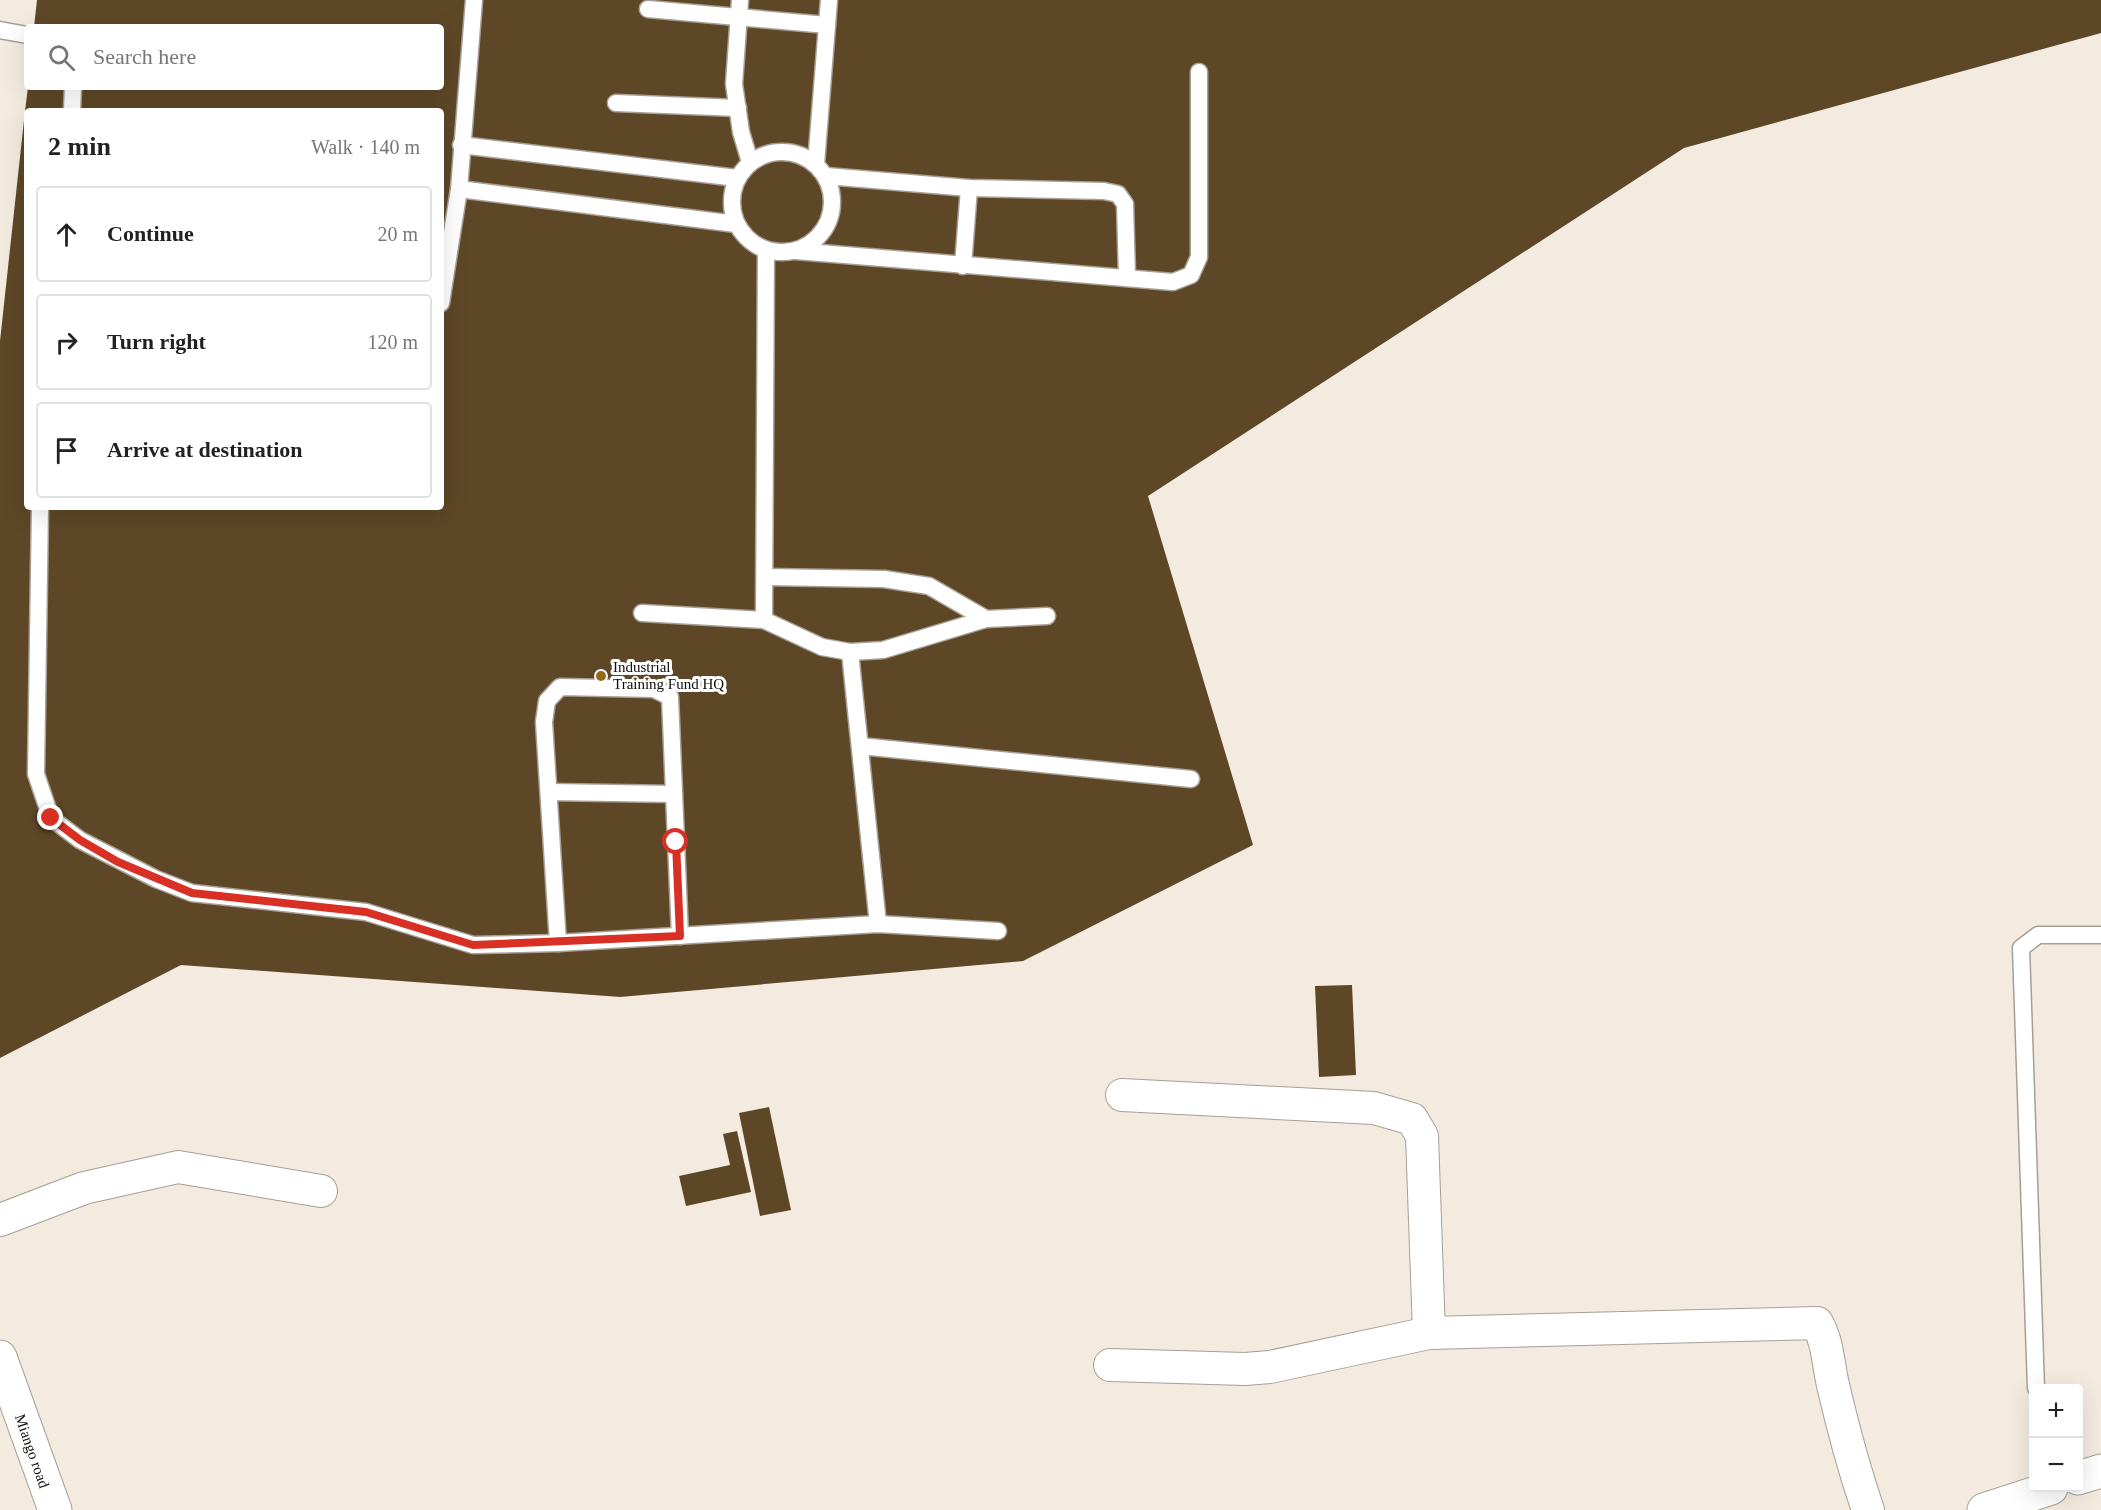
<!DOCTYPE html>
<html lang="en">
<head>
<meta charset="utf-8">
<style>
	body { margin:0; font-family:"Times New Roman",serif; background:#f2f2f2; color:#222 }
	.controls { position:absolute; right:18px; bottom:18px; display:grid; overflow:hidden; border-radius:6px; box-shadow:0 6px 24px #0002 }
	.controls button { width:54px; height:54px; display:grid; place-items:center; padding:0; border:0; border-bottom:2px solid #e0e0e0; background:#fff; color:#222; font:30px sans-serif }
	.stop { position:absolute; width:18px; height:18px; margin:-14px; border:4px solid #d93025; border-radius:50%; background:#fff }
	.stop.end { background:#d93025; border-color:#fff; box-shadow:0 2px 6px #0008 }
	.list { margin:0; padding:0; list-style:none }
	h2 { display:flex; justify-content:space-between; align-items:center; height:78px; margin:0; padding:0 24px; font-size:26px }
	h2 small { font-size:20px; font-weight:400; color:#767676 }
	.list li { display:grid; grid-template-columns:39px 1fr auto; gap:18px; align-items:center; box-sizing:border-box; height:96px; margin:0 12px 12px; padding:0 12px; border:2px solid #e0e0e0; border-radius:6px }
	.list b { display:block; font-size:22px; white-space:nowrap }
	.list em { font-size:20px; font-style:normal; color:#767676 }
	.icon { flex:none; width:33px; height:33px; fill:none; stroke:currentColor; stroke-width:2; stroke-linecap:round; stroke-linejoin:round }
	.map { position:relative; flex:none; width:2101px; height:1510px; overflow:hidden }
	.search { position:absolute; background:#fff; box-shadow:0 6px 24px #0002; left:24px; top:24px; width:420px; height:66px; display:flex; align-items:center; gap:15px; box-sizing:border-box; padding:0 21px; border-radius:6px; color:#767676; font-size:22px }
	.panel { position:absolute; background:#fff; box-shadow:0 6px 24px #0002; left:24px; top:108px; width:420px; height:402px; border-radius:6px }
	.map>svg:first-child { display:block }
	.building { fill:#5d4727 }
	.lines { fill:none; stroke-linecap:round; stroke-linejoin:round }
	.service-casing { stroke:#a79f94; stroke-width:19 }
	.minor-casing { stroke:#a79f94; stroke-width:34 }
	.tertiary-casing { stroke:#a79f94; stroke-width:35 }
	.secondary-casing { stroke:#a79f94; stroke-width:35 }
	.service { stroke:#fff; stroke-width:16 }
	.minor { stroke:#fff; stroke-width:32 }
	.tertiary { stroke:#fff; stroke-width:33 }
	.secondary { stroke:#fff; stroke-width:33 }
	.route { stroke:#d93025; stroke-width:8 }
	.poi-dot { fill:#966716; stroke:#fff; stroke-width:2 }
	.labels { text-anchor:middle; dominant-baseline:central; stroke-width:6; stroke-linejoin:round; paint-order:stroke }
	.poi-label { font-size:15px; fill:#0e0b08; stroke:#fff; text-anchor:start }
	.street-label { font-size:15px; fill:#0e0b08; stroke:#fff }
</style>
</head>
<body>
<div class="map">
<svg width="2101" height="1510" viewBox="0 0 2101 1510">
	<rect width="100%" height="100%" fill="#f4ebe0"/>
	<g class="building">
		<path d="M37,0H2101V33L1684,148L1148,496L1253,845L1023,961L620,997L181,965L0,1058V341L25,111L27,507H441V111H25L28,87H441V27H34Z"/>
		<path d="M1352,985L1356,1075L1319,1077L1315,986Z"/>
		<path d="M769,1107L791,1210L760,1216L739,1113Z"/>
		<path d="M737,1131L751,1192L686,1206L679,1176L730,1165L723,1134Z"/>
	</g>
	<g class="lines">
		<g class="service-casing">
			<g id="service">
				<path d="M740,0L734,84L741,132L750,162"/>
				<path d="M648,9L827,25"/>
				<path d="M0,30L27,35"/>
				<path d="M616,103L738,108"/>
				<path d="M72,111L73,87"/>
				<path d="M461,145L737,178"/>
				<circle cx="782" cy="202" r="50"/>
				<path d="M816,164L829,0"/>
				<path d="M826,176L969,188L1104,191L1118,194L1125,204L1127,276"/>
				<path d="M459,189L736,224"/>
				<path d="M796,251L1173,282L1191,275L1199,257V72"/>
				<path d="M963,266L969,188"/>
				<path d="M441,303L459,189L474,0"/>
				<path d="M40,507L36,774L51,818L80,840L156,879L192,893L366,912L473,945L558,943L878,924L998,931"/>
				<path d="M766,577L884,579L929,586L986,619"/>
				<path d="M642,613L764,620L822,647L850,652L883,650L986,619L1047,616"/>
				<path d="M764,620L766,250"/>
				<path d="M850,652L878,924"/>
				<path d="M860,746L1191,779"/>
				<path d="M549,792L674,794"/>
				<path d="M558,943L544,722L547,701L560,687L654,689L670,697L680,936"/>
				<path d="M2036,1388L2021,948L2038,935H2101"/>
			</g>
		</g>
		<g class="minor-casing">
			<g id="minor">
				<path d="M1122,1095L1374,1108L1412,1119L1422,1136L1429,1333"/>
				<path d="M0,1220L84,1188L178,1167L321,1191"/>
				<path d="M1110,1365L1245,1369L1270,1367L1429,1333L1817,1323C1828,1342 1828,1364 1833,1385C1843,1428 1854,1469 1868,1510"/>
			</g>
		</g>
		<g class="tertiary-casing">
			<g id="tertiary">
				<path d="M2078,1478L2101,1471"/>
				<path d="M1984,1510L2051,1488"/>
			</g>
		</g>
		<g class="secondary-casing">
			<path id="secondary" d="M0,1357L55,1510"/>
		</g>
		<use href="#service" class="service"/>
		<use href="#minor" class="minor"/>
		<use href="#tertiary" class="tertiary"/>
		<use href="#secondary" class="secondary"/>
	</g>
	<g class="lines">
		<path class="route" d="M51,818L80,840L118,862L192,893L366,912L473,945L680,936L676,842"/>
	</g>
	<circle class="poi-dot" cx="601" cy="676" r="6"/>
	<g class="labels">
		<g class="poi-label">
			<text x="613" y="667">Industrial<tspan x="613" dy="17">Training Fund HQ</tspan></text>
		</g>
		<g class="street-label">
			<text transform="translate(32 1451) rotate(71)">Miango road</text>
		</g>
	</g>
</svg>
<div class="controls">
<button>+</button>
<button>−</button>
</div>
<div class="stop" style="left:676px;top:842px"></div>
<div class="stop end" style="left:51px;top:818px"></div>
<div class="search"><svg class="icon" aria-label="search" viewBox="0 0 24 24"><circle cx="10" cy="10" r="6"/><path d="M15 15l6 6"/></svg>Search here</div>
<section class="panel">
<h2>2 min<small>Walk · 140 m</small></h2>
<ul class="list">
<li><svg class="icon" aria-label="ahead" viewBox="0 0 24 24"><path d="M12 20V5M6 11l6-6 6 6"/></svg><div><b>Continue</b></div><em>20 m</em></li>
<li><svg class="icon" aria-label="right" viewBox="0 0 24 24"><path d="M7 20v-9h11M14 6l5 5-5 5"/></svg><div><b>Turn right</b></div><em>120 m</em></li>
<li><svg class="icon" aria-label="arrive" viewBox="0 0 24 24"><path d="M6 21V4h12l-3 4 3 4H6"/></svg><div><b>Arrive at destination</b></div></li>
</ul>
</section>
</div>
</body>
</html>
